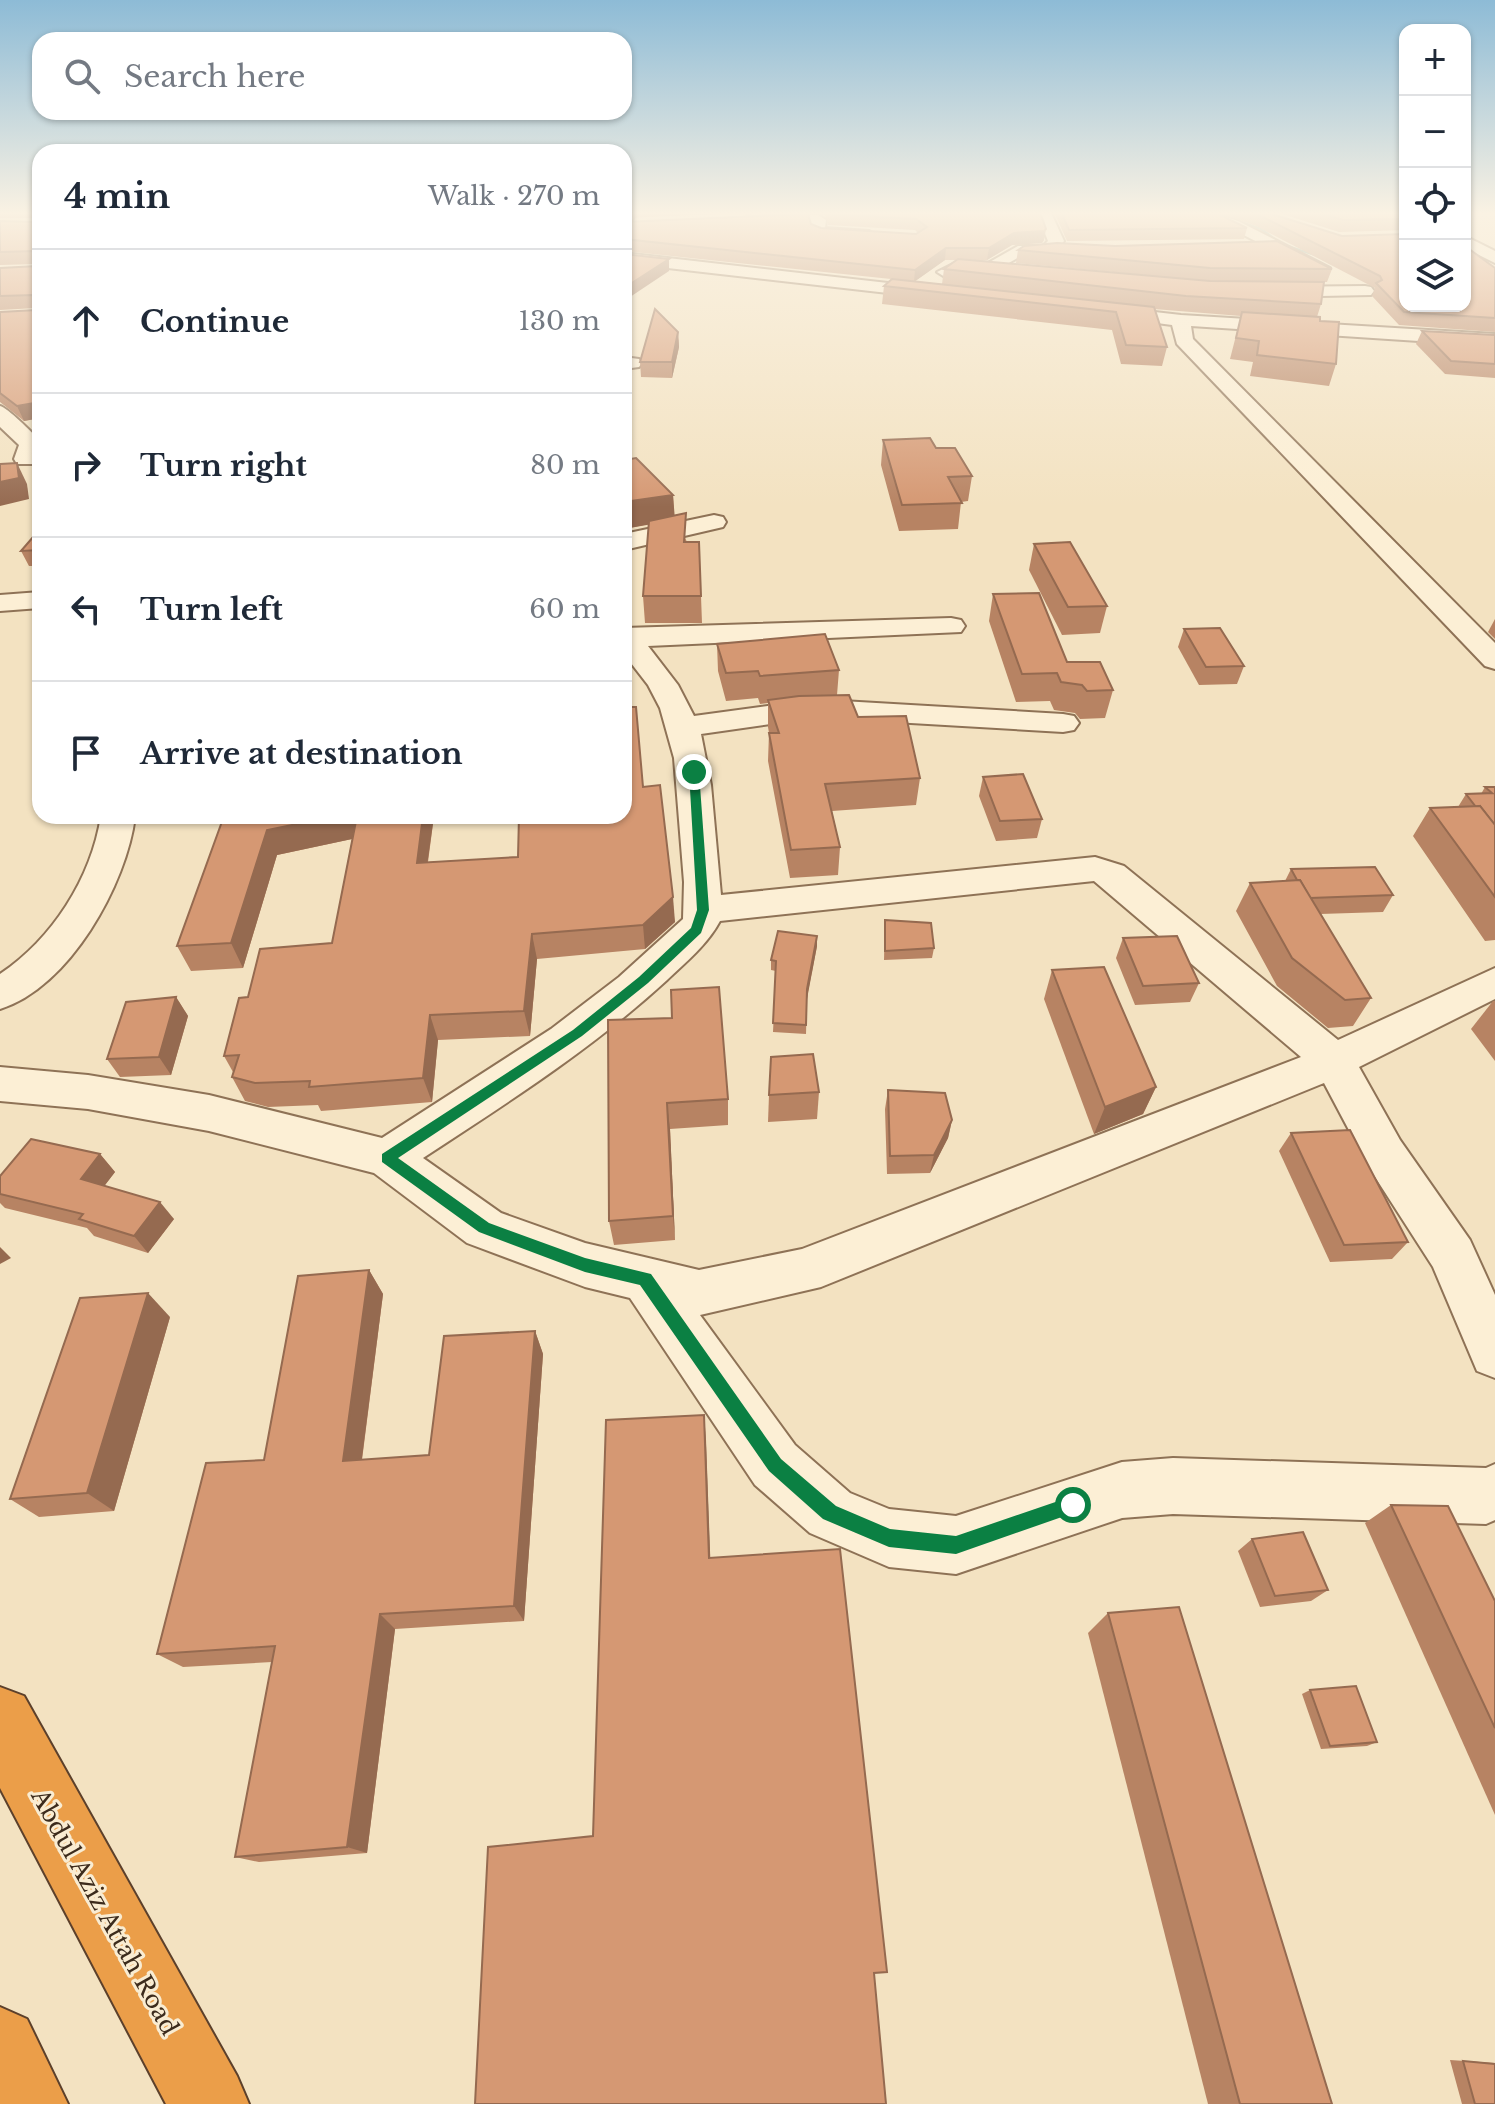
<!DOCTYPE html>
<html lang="en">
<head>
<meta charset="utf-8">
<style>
	body { margin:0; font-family:"Libre Baskerville",serif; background:#f2f2f3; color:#1f2937 }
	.controls { position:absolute; right:24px; top:24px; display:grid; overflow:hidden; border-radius:16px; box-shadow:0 2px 6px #0004 }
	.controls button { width:72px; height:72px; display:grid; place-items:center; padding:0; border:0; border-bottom:2px solid #e0e1e3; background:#fff; color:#1f2937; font:40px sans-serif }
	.stop { position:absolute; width:24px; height:24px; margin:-18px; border:6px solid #0b8043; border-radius:50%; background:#fff }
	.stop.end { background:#0b8043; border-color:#fff; box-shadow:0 2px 8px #0008 }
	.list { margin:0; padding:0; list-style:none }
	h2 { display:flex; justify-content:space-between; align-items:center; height:104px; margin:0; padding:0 32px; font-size:34px }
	h2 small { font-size:26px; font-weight:400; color:#747a83 }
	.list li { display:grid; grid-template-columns:52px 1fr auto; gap:24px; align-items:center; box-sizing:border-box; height:144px; padding:0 32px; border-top:2px solid #e0e1e3 }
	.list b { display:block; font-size:30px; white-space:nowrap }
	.list em { font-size:26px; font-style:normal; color:#747a83 }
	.icon { flex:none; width:44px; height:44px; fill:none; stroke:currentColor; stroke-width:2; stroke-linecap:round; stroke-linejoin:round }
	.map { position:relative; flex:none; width:1495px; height:2104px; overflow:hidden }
	.search { position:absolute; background:#fff; box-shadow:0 2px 6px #0004; left:32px; top:32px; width:600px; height:88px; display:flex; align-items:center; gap:20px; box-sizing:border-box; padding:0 28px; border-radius:24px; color:#747a83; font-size:30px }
	.panel { position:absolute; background:#fff; box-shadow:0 2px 6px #0004; left:32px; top:144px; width:600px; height:680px; border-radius:24px }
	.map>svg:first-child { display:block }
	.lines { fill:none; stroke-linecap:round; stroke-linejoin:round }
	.stream { fill:#6a9488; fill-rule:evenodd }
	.minor-casing { stroke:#8e7256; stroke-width:4 }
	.highway-casing { stroke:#5c402b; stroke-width:4 }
	.minor { fill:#fcefd5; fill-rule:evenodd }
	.highway { fill:#eb9e49; fill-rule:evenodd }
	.wall { fill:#b78363; fill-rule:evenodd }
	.shaded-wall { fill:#956a50 }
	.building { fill:#d59873; stroke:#956a50; stroke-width:2 }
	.route { fill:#0b8043 }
	.labels { text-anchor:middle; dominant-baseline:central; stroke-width:6; stroke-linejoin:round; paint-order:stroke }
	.near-street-label { font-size:24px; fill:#3c2b1c; stroke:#f9ecd2 }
</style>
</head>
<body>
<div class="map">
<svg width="1495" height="2104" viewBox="0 0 1495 2104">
	<rect width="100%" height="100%" fill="#f3e2c1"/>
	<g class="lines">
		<path class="stream" d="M1215,213H1219L1262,228L1282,243L1325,257L1321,258L1280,245L1260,230Z"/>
		<g class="minor-casing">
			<g id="minor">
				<path d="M624,213H636L629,225L624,227Z"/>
				<path d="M1037,213H1051L1064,241L1054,254L1021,256L991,273L963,270L945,277L937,272L961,260L988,263L1018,246H1043L1048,241Z"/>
				<path d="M1192,213H1213L1238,221L1330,268L1328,272H1316L1228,227Z"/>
				<path d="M753,214L818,215L826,220L825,228L869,231L877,236C865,246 826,239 812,233L810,224L748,222V216Z"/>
				<path d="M1465,236L1495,251V263L1465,248Z"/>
				<path d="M624,253L941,289L950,294L941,299L624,263Z"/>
				<path d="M1365,286L1371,287L1374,291L1371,295L1266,297L1257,292L1266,287Z"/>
				<path d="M1102,306L1181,315L1495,334V346L1191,326L1193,339L1495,643V669L1485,666L1177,344L1172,325L1096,315L1093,311Z"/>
				<path d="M624,357L639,359L642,363L639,367L624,369Z"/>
				<path d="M0,406C7,407 32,433 40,440V449L33,464H17L14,459L19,445L0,427Z"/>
				<path d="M714,515L723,517L726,522L723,527L624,550V534Z"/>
				<path d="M40,592V608L0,611V595Z"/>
				<path d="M951,618L961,620L965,626L961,632L648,646L678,685L694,716L798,702L842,701L1063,714L1074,716L1079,723L1074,730L1063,732L842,719L798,720L701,734L711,785L721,895L1095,857L1124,866L1338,1040L1495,968V999L1359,1067L1400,1140L1470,1240L1495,1295V1378L1477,1371L1433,1267L1368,1166L1324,1083L821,1287L700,1315L795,1445L850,1493L889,1509L956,1516L1122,1462L1173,1458L1486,1468L1495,1464V1520L1486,1524L1173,1514L1122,1518L956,1574L889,1567L810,1533L755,1485L630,1298L585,1287L467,1243L374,1173L209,1131L88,1109L0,1101V1067L88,1075L209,1095L382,1138L551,1029L619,977L683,919L684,882L674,758L660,708L648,685L624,654V628ZM1094,881L1301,1057L802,1249L699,1270L585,1243L501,1213L423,1158C507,1103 592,1049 667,980C686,962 707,945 720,921Z"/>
				<path d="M101,816H135C127,884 69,988 0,1009V974C52,939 91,879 101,816Z"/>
			</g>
		</g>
		<g class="highway-casing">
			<g id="highway">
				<path d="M0,1687L24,1696L237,2076L249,2104H166L0,1788Z"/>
				<path d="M0,2007L27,2019L68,2104H0Z"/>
			</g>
		</g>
		<use href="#minor" class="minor"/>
		<use href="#highway" class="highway"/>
	</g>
	<g class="wall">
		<path d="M0,212H40V418L24,421L0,402V312L36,310V308L0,310V268L37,266V264L0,265V221L35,222L36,218H0Z"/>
		<path d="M624,212H766L624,218Z"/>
		<path d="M812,212H1040L1044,240L1042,243L1012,245L987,260H964L1167,277L1016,263L1018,250L1332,269L1327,282L1230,281L1321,304L1317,317L1320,321L1336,364L1329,386L1250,376L1253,362L1230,359L1241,316L1154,309L1167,347L1162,366L1121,364L1112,330L882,304L884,286L891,279L624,251V222L811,224L821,228L916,234L918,233L915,230L828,225L825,215ZM945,260H957L944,269L942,284L915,281Z"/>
		<path d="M1054,212H1214L1247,228L1244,239L1067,241Z"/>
		<path d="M1218,212H1274L1271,214L1342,236L1495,268V332L1399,325L1372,296L1375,288L1256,226Z"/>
		<path d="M1276,212H1405V230L1339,232Z"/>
		<path d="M1422,331L1495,335V378L1445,374L1416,344Z"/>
		<path d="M678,332L679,347L672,378L641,377L640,362Z"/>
		<path d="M883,440L936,448L972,476L968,501L961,502L958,529L899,531L881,465Z"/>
		<path d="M624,460L673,495L674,515L687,542H699L702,623H645L643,596L649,524L624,529Z"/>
		<path d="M40,529V566H29L21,551Z"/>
		<path d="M1034,544L1107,606L1100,633L1062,635L1029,570Z"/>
		<path d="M993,594L1067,662L1113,690L1105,718L1080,719L1075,713L1054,710L1050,701L1016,702L989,621Z"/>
		<path d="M1495,619V639L1488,632Z"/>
		<path d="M1184,629L1244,666L1237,684L1199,685L1178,647Z"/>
		<path d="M717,644L839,670L837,695L858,717L920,778L916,805L832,811L840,847L838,875L790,878L768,761L769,733L768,727V703L760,704L758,698L726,701L718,671Z"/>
		<path d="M983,777L1042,819L1037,838L996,841L979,796Z"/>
		<path d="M643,787L675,922L645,949L537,959L530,1036L438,1040L432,1102L321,1111L318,1105L268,1107L245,1101L232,1077L233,1072L224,1056L248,997L332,943L352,839L277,855L243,968L191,971L177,946L224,816H439H434L428,862L518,857Z"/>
		<path d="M1485,787H1495V940L1485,941L1413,836L1430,808L1458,807L1466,794H1481Z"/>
		<path d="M1291,869L1393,895L1383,912L1320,914L1371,998L1353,1026L1328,1028L1277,986L1236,911L1250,883L1285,881Z"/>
		<path d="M885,920L934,948L932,958L884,960Z"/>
		<path d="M1123,938L1199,983L1190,1002L1135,1005L1116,958Z"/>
		<path d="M817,946L807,997L806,1034L773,1032L776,971L771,970V960Z"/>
		<path d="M1052,970L1156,1087L1143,1114L1094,1134L1044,999Z"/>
		<path d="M176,997L188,1016L171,1075L120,1077L107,1059Z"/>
		<path d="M1493,1001H1495V1061L1471,1029Z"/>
		<path d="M672,1018L728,1099V1125L670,1129L675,1240L614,1245L609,1221Z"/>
		<path d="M888,1090L952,1120L948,1138L930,1173L887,1174L885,1109Z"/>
		<path d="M819,1092L817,1119L768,1122L769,1095Z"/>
		<path d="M1291,1133L1408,1242L1392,1259L1330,1262L1279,1151Z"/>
		<path d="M100,1154L115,1172L104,1186L174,1219L148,1253L94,1236L87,1228L5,1208L0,1203V1176Z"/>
		<path d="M369,1270L383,1294L362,1460L429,1455L535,1331L543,1354L524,1621L395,1629L367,1853L259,1862L235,1857L272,1662L183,1667L157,1654Z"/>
		<path d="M170,1317L114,1511L39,1517L10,1499Z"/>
		<path d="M1391,1505L1495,1601V1815L1365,1523Z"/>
		<path d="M1252,1539L1328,1590L1311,1601L1260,1607L1238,1551Z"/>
		<path d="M1108,1613L1332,2104H1208L1088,1633Z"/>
		<path d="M1310,1690L1377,1742L1367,1746L1321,1749L1302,1694Z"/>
		<path d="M1450,2060L1495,2063V2104H1462Z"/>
	</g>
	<g class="shaded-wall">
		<path d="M1046,229L1044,240L1042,243L1012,245L987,260L989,248L1014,233Z"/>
		<path d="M946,248L945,260L914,282L915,270Z"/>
		<path d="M669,259V271L624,301V288Z"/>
		<path d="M678,332L679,347L672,378V362Z"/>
		<path d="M40,402V418L24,421L17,406Z"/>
		<path d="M17,463L27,484L29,499L0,506V482Z"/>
		<path d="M673,495L675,520L624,529V502Z"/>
		<path d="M336,816H359L366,836L277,855L243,968L231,943L267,830Z"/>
		<path d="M423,816H434L424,887L417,863Z"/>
		<path d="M673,897L675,922L645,949L643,925Z"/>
		<path d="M532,934L537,959L530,1036L524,1011Z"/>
		<path d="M817,936V946L807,999V989Z"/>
		<path d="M176,997L188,1016L171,1075L159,1057Z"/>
		<path d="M430,1015L438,1040L432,1102L423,1078Z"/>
		<path d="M1156,1087L1143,1114L1094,1134L1105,1107Z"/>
		<path d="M667,1103L670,1129L675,1240L673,1216Z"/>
		<path d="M952,1120L948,1138L930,1173L934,1155Z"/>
		<path d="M100,1154L115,1172L96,1197L81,1179Z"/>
		<path d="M160,1202L174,1219L148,1253L134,1236Z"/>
		<path d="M0,1247L11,1258L0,1264Z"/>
		<path d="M369,1270L383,1294L359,1481L343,1461Z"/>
		<path d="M148,1293L170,1317L114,1511L87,1493Z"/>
		<path d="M535,1331L543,1354L524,1621L514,1606Z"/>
		<path d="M704,1415L706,1440L711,1578L709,1558Z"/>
		<path d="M380,1614L395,1629L367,1853L347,1847Z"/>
	</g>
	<g class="building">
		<path d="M37,212H40V402L17,406L0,393V312L36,310L37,298L34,295L0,296V268L37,266L38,254L35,251L0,252V221L35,222Z"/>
		<path d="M828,212H1040L1046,229L1044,231L1014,233L989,248H946L915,270L624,239V222L804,214H808L811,224L821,228L916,234L927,227L916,219L828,214Z"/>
		<path d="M1061,212H1214L1247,228L1069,230Z"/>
		<path d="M1253,212H1270L1272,214L1342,236L1405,234V306H1465V246L1495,268V318L1404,312L1376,283L1382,280L1380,276Z"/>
		<path d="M1317,212H1405V219L1343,220Z"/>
		<path d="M1277,241L1332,269L1210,268L1018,250L1024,246L1057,243L1115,246Z"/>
		<path d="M624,254L669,259L624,288Z"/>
		<path d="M958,259L1210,281L1324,282L1321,304L1186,296L944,269Z"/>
		<path d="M892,279L1154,307L1167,347L1126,345L1116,312L884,286Z"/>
		<path d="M655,309L678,332L672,362H640Z"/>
		<path d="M1242,312L1320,317V321L1339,322L1336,364L1257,355L1259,341L1236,338Z"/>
		<path d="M1422,331L1495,335V364L1451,361Z"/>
		<path d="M930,438L936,448H955L972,476L948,477L962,503L902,505L883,440Z"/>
		<path d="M636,458L673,495L624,502V460Z"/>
		<path d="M17,463L19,478L0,482V464Z"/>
		<path d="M686,513L684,542H699L701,596H643L649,521Z"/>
		<path d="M40,529V550L21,551Z"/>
		<path d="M1070,542L1107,606L1068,607L1034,544Z"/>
		<path d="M1039,593L1067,662H1100L1113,690L1087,691L1082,685L1061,682L1057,673L1022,674L993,594Z"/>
		<path d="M1220,628L1244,666L1206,667L1184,629Z"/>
		<path d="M825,634L839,670L760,676L758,671L726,673L717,644Z"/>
		<path d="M849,695L858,717L906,716L920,778L825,784L840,847L791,850L769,733H779L768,700L799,696Z"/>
		<path d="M624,707H636L643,787L660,785L673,897L643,925L532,934L524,1011L430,1015L423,1078L309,1087L310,1081L255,1083L232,1077L239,1055L224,1056L239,998L248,997L260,949L332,943L357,816H423L417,863L518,857L519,816H624Z"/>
		<path d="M1023,774L1042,819L1000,821L983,777Z"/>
		<path d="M1485,787H1495V825L1480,806L1476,807L1466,794L1492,793Z"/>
		<path d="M1480,806L1495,825V897L1430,808Z"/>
		<path d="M224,816H336L267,830L231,943L177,946Z"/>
		<path d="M1375,867L1393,895L1310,898L1300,880H1297L1291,869Z"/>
		<path d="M1300,880L1371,998L1345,1000L1292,958L1250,883Z"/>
		<path d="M885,920L931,923L934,948L885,951Z"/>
		<path d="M778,931L817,936L807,989L806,1025L773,1023L776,961L771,960Z"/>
		<path d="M1177,936L1199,983L1143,986L1123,938Z"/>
		<path d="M1104,967L1156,1087L1105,1107L1052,970Z"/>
		<path d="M719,987L728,1099L667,1103L673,1216L609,1221L608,1020L672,1018L671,990Z"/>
		<path d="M176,997L159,1057L107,1059L126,1002Z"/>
		<path d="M813,1054L819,1092L769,1095L771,1057Z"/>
		<path d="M888,1090L945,1093L952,1120L934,1155L890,1156Z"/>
		<path d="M1350,1130L1408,1242L1344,1245L1291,1133Z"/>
		<path d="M31,1139L100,1154L81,1179L160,1202L134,1236L79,1219L83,1214L0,1194V1176Z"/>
		<path d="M369,1270L343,1461L429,1455L444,1336L535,1331L514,1606L380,1614L347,1847L235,1857L275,1646L157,1654L206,1463L264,1460L298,1276Z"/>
		<path d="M148,1293L87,1493L10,1499L80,1298Z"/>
		<path d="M704,1415L709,1558L840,1549L887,1972L874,1973L886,2104H475L488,1847L593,1836L606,1420Z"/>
		<path d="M1391,1505L1448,1506L1495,1601V1728Z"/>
		<path d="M1303,1532L1328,1590L1275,1596L1252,1539Z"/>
		<path d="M1179,1607L1332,2104H1240L1108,1613Z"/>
		<path d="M1356,1686L1377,1742L1330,1746L1310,1690Z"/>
		<path d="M1463,2061L1495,2064V2104H1475Z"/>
	</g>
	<linearGradient id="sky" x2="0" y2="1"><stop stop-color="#8dbbd6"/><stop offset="0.42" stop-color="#faf2e3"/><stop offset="1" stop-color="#faf2e3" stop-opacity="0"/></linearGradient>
	<rect width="1495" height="507" fill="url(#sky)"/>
	<path class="route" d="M694,769L699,772L709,910L701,933L648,983L582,1036L398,1158L489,1223L585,1258L651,1274L781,1459L836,1506L890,1529L956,1536L1073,1496L1079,1499L1082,1505L1079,1511L956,1554L889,1547L823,1519L769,1471L640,1285L585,1272L479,1232L382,1162V1154L573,1030L639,977L691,928L697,910L689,772Z"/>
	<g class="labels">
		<g class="near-street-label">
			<text transform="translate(105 1912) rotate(61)">Abdul Aziz Attah Road</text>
		</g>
	</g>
</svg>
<div class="controls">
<button>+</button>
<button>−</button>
<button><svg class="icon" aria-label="locate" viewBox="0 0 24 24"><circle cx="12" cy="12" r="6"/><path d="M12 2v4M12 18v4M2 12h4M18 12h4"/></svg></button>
<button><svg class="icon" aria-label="layers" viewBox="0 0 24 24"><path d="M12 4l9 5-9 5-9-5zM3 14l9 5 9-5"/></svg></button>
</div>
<div class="stop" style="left:1073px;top:1505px"></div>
<div class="stop end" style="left:694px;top:772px"></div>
<div class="search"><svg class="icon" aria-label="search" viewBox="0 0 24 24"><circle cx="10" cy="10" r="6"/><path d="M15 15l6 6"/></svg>Search here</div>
<section class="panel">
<h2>4 min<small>Walk · 270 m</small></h2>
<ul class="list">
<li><svg class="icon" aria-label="ahead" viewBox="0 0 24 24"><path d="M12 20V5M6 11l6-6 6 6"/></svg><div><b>Continue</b></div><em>130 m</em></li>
<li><svg class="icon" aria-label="right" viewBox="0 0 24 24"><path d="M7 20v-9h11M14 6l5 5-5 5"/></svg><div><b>Turn right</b></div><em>80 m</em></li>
<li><svg class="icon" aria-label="left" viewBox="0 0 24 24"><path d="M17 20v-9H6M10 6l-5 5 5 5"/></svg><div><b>Turn left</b></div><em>60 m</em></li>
<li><svg class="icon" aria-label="arrive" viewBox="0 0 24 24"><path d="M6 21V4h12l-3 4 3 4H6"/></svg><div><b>Arrive at destination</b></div></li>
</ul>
</section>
</div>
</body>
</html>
